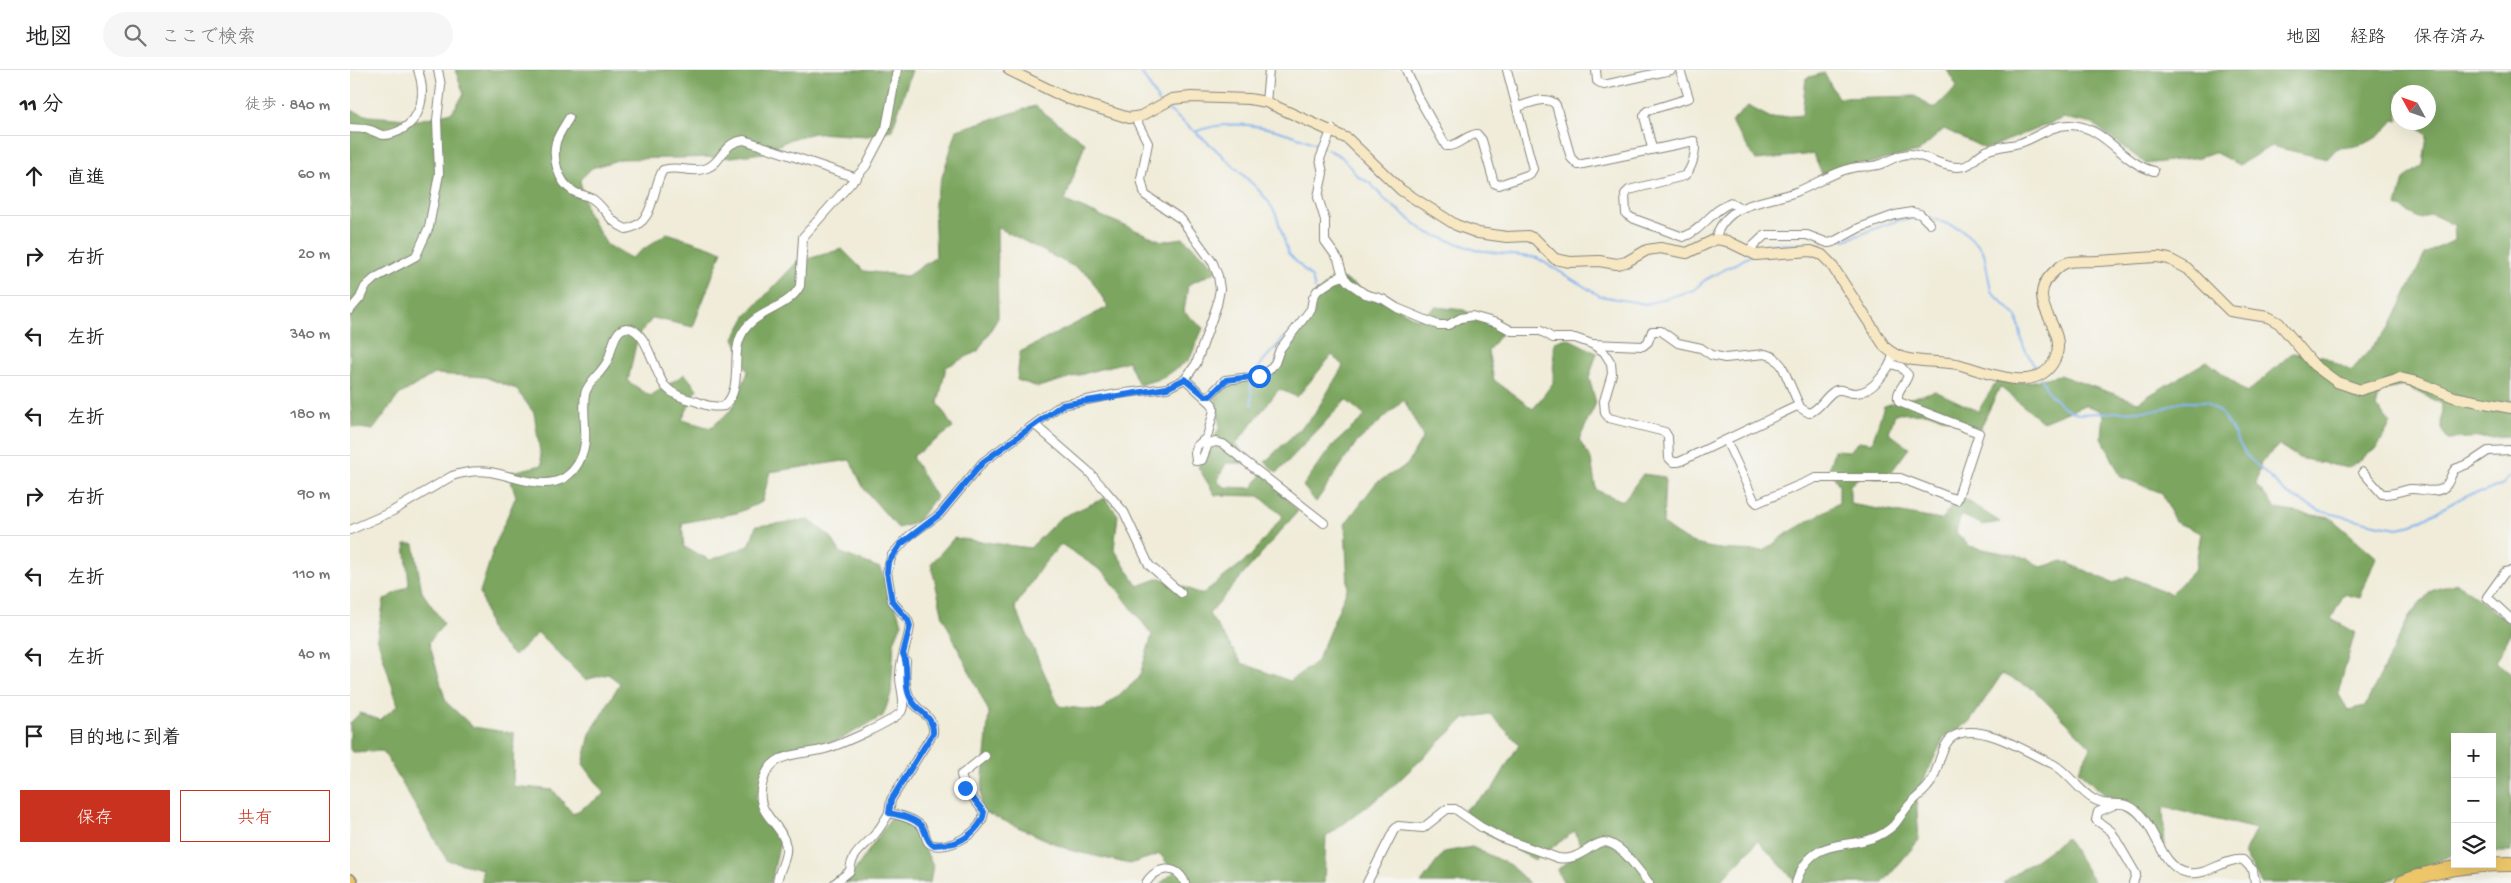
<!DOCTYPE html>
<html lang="ja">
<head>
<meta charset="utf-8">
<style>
	body { margin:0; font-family:"Gochi Hand","Klee One",sans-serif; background:#f6f6f6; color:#202124 }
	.controls { position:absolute; right:15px; bottom:15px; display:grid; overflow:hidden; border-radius:0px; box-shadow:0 5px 20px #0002 }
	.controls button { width:45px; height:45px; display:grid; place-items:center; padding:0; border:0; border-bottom:1px solid #e0e0e0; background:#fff; color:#202124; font:25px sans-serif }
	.compass { position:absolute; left:2041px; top:15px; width:45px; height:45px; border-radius:50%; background:#fff; box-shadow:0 5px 20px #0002; rotate:310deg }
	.stop { position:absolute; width:15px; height:15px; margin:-11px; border:4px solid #1a73e8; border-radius:50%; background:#fff }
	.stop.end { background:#1a73e8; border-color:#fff; box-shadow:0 1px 5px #0008 }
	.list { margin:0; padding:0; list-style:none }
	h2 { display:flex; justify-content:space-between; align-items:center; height:65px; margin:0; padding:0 20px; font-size:21px }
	h2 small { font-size:16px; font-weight:400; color:#757577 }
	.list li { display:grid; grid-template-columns:32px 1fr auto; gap:15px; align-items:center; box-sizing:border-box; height:80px; padding:0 20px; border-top:1px solid #e0e0e0 }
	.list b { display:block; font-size:19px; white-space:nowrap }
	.list em { font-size:16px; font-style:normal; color:#757577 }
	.actions { display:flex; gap:10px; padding:15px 20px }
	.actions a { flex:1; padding:11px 0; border:1px solid #c8321e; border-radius:0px; text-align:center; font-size:18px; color:#c8321e }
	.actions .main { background:#c8321e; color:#fff }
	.icon { flex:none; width:28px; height:28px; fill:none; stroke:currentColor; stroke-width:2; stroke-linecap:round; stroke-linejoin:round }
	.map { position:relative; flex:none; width:2161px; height:813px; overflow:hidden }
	header { display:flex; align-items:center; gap:30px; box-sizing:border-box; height:70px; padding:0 25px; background:#fff; border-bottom:1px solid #e0e0e0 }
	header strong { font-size:24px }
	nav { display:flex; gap:28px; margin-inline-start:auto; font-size:18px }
	.search { width:350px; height:45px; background:#f6f6f6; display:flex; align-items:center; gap:12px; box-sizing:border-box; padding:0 18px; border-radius:28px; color:#757577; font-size:19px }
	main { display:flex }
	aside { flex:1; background:#fff }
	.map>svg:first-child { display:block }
	.forest { fill:#7ca65e; stroke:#4c613d; fill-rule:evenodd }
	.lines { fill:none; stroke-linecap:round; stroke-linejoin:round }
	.stream { stroke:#84b3ee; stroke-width:2 }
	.street-casing { stroke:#86847a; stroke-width:10 }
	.secondary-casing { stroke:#86847a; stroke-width:12 }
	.primary-casing { stroke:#86847a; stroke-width:14 }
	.highway-casing { stroke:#86847a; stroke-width:16 }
	.street { stroke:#fff; stroke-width:8 }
	.secondary { stroke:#f7e8c3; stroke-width:10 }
	.primary { stroke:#ecc669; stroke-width:11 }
	.highway { stroke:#ecc669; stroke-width:14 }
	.route { stroke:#1a73e8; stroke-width:6 }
</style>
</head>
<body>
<header>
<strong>地図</strong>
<div class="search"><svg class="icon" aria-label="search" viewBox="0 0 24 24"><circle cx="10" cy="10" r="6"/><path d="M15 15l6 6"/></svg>ここで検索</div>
<nav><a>地図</a><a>経路</a><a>保存済み</a></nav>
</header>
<main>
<aside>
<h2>11 分<small>徒歩 · 840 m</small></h2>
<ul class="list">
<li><svg class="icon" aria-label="ahead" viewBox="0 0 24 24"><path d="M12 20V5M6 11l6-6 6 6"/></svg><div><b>直進</b></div><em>60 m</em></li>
<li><svg class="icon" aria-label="right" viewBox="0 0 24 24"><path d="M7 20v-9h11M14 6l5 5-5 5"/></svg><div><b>右折</b></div><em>20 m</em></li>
<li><svg class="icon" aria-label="left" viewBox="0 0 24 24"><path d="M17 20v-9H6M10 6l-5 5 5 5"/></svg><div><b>左折</b></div><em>340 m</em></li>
<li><svg class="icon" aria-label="left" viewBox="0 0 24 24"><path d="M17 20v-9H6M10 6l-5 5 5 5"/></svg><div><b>左折</b></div><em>180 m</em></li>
<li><svg class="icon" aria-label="right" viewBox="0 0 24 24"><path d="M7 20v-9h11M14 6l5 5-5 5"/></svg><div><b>右折</b></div><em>90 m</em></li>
<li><svg class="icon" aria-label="left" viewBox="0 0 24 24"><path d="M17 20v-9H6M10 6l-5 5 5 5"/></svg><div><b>左折</b></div><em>110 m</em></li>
<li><svg class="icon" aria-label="left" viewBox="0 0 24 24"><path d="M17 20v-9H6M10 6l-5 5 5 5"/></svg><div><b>左折</b></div><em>40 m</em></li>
<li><svg class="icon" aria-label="arrive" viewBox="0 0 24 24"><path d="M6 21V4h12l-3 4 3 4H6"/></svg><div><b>目的地に到着</b></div></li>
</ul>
<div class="actions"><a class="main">保存</a><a>共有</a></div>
</aside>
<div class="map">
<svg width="2161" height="813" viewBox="0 0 2161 813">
	<rect width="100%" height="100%" fill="#f6f6f2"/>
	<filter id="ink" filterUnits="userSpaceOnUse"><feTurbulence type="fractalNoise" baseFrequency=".02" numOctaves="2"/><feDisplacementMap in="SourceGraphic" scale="10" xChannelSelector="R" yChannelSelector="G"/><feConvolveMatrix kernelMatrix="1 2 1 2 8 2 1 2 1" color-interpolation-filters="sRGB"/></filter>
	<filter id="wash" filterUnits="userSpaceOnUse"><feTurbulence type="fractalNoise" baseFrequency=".0096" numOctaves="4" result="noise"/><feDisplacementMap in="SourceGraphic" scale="20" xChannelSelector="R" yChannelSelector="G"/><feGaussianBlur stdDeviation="1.12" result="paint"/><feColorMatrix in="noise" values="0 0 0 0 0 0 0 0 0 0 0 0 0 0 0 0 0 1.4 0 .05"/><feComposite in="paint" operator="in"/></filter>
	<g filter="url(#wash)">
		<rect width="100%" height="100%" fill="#f0ecd9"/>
		<g class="forest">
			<path d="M105,0H562L542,60L518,66L464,63L441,69L413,83L382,87L271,89L242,98L230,110L237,142L257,175L281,188L317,163L372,181L343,257L303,248L288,265L278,311L300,326L335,304L347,319L332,350L361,358L383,338L398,302L384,268L396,246L447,192L492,179L514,201L557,206L586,187L584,132L607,60L685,36L735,73L715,131L812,171L833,168L869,200L838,215L834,242L853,258L839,290L813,308L789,315L778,291L688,317L667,310L670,282L758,237L738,204L647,157L648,248L628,281L596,297L588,333L603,358L562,387L586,427L566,453L548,458L514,419L500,390L420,402L412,432L387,443L332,453L334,477L360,490L399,476L406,456L459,450L481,467L491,483L530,498L552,553L544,572L541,624L533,646L489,670L427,686L405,729L432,762L421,813H132V799L97,790L33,681L2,682L0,679V653L10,643L30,650L48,635L27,567L34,530L59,515L55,474H64L72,522L94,554L79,572L96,632L123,657L164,663L163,716L203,720L223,744L255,724L233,694L240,664L270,613L258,604L235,610L188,563L164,586L141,562L130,522L145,475L166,426L158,403L192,395L184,343L166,319L135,307L84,304L49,325L23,360L2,357L0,311V40L19,46L69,50L102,42L114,24Z"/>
			<path d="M1597,0H2161V366L2098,369L2091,359L2092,334L2055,316L2030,321L2026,337L2041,353L2027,378L1998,398L1949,388L1929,375L1911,392L1906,415L1927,439L1981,448L2026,487L2010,528L1994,524L1981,549L2005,562L1988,623L1998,640L2015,636L2060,545L2081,521L2107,513L2161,554V563L2146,592L2161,603V782H2142V667H2105V784L2033,813H1911L1894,783L1906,759L1813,737L1815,778L1728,701L1741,677L1683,619L1652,604L1619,653L1594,667L1566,726L1569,770L1533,813H1447L1408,771L1369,813H1214L1207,800L1232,781L1225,761L1185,790L1137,764L1114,740L1142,720L1169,674L1140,644L1114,649L1039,720L976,767L974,813H811L824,802L810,784L780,794L719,780L630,740L639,642L593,547L581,494L604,468L680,478L710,448L755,428L768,445L764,479L788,516L810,508L852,524L900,487L933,446L909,426L865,425L848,397L870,357L865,329L878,314L921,304L933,281L964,245L966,223L992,208L1067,249L1086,237L1114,240L1152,262L1138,281L1144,310L1183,339L1203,313L1204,272L1217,268L1247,283L1239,308L1246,333L1229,370L1241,389L1246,420L1273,431L1293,404L1315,407L1313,454C1348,483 1371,479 1414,481L1438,463L1489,433V415L1479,399L1484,380L1500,381L1509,371L1522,373L1534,336L1585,321L1628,341L1647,311L1679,312L1709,305L1788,332L1857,291L1897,323L1942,283L1973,286L2001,301L2040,257L2075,184L2105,170L2104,155L2081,144L2071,149L2047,136L2054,109L2073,95L2077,65L2062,53L2078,52V22H2048V51L2044,50C2027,71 2014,77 1987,78L1977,89L1921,76L1889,95L1864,82L1850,87L1796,94L1743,54L1714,48L1636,79L1594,59L1568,82L1472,104L1463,84L1406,90L1381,52L1398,36L1421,48L1452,45L1456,8L1474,3L1488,28L1565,26L1584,39L1607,17ZM982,285L993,296L964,345L915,392L927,403L996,330L1015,346L981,377L953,416L966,432L1006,373L1054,330L1073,367L1057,395L1026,413L995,454L998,517L967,591L940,611L892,593L859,544L948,441L913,403L902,418L874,417L867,411L876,393H902L886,374L929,319L947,327ZM1650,317L1693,352L1735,335L1754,342L1752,368L1771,407L1812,423L1825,452L1851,463L1845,499L1821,524L1777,506L1764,513L1713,491L1691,497L1677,488L1619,476L1606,462L1611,445L1633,455L1650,452L1610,426L1591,450L1500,434V415L1512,405L1536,409L1559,378L1539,363L1545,344L1580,343L1630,359ZM711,474L755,503L802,565L789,608L750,641L709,636L665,537L692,496Z"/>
			<path d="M542,747L560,751L583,795L580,813H496Z"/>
			<path d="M1716,768L1745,813H1653Z"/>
			<path d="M1122,777L1160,795L1179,813H1071L1094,782Z"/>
		</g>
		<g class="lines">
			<g class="stream">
				<path d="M790,0L809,32"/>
				<path d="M815,37L862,76L906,117L918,131L926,144L938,183L962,208L965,219"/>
				<path d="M845,62C887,45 934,60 973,77"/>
				<path d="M977,79L992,87L1007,106L1020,113L1034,129L1076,162L1126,180L1187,188L1250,226L1296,234L1344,220L1355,210L1400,186"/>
				<path d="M1577,148L1584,149L1611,159L1629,176L1634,183L1641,221L1667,247L1673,275L1687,301"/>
				<path d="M1494,170C1520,163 1543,147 1570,148"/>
				<path d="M1411,180L1421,174H1472"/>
				<path d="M905,304L913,291L935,267"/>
				<path d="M1690,307L1699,323L1712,336L1728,344L1809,340L1830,332H1857L1874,346L1896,385L1936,423L1970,441L2025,454L2048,458L2062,455L2117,425L2134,422L2153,414L2161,405"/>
				<path d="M902,335L901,316L903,308"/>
			</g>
		</g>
	</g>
	<g filter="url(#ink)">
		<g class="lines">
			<g class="street-casing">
				<g id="street">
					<path d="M1056,0L1068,27L1096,76C1107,77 1116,65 1127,64L1132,70L1144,113L1149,115L1180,104L1183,99L1157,0"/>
					<path d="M1246,0L1247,11L1254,15L1321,0"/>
					<path d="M916,32L919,0"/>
					<path d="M1167,37C1179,34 1197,24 1206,35L1221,88L1228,95L1344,71C1347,81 1342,100 1334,106L1279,120L1275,124L1276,144L1282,148L1333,167C1352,161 1362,139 1381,133L1387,136V140"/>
					<path d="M219,48C215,55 209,63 206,72C202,88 208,112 223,121C228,125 236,125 241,128C255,136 257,151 276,159C306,154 301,119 313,100C327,95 343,104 357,98C374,91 371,73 394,70L507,108"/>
					<path d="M0,58C6,59 14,58 20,60C25,61 29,65 34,65C40,65 44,63 49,61C73,49 76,23 68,0"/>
					<path d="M982,59L970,89L973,103L968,127L975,150V171L988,189L993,206L999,213L1015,224L1033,229L1047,238L1088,255H1098L1111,248L1122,246L1147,253L1162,261H1191L1203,268H1225L1242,274L1254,282L1261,293L1262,304L1254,331L1255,343L1259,348L1315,362L1318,367L1319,388L1323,392H1329L1447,336L1459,343C1470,339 1474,328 1483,322C1490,316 1498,324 1506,323C1522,323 1540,299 1543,285"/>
					<path d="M1302,78L1294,46L1297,41L1339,28L1330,0"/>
					<path d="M1366,169C1367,158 1377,146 1388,140C1405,131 1427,129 1446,122C1464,115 1480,104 1498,99C1508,95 1521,98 1531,94C1542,90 1548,84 1560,84C1577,85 1598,101 1615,96C1623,94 1628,84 1636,81C1647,76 1659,76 1670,73C1686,68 1701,55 1719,55C1755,55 1772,94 1804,101"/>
					<path d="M1398,181L1415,165H1457L1478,173L1483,172L1509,158L1545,145L1562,142L1570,144L1580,154"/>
					<path d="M0,240L10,228L15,217L25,208L66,186L79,157L89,104L87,50L91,16L88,0"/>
					<path d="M1242,274L1293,276L1298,272L1302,261H1311L1328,273L1351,278L1361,285L1375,288L1415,284L1424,287L1432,296L1450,337"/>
					<path d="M835,309L862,334L864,340L857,367L847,376L845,383L846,391L852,390L858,374L866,372L873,374L974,453"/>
					<path d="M855,326L860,325L875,310L909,306L919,300L925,293L930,279L961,239L963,228L967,221L985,209L993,206"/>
					<path d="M685,355L738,401L756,421L774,442L799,495L831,523"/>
					<path d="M1376,370L1404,430L1407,433L1466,408H1550L1607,430L1629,363L1549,332C1544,322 1556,314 1558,305L1551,297L1541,294"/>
					<path d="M2013,402L2032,424C2042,425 2050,421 2060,419C2070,418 2082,424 2092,419C2099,416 2100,405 2105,399L2120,393L2138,381L2161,380"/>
					<path d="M0,460L41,442L102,406C114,402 127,400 140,402C167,406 203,427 225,398C243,374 231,351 235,324C238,311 253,302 258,290C262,280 264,259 276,258C297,257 304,303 315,316C323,325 333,328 345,331C355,335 363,338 374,336C395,317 379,284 393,262C406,240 438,239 450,216L453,167L516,96L536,58L547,0"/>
					<path d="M2160,501L2155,502L2137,527L2161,549"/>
					<path d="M1764,735L1748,742L1746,750L1761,761L1786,804L1783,813"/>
					<path d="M539,743L541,730L583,663C585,647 570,643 562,631C554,619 555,604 556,591"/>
					<path d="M427,813C428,801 438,788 436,776C431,750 402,745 413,711C422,680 450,686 475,679C490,675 542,652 551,642C557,633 549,615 550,605C550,588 558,573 560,556L558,550L542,531L537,502L542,485L559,466L590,444L633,392L704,340L712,335L767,324L817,318L835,309L846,294L867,235L870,219L868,206L863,193L831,149L795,125L791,109L798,73L785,48"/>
					<path d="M485,813L500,801C501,783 515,777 526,763C531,757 535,750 539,743C549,745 563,748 571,756C577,762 574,773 583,775C603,779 633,761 634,742L615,718L611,705L635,686"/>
					<path d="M796,813C806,797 827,793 835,813"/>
					<path d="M1017,813L1044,760L1048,756L1073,758L1097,739H1105L1131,757L1152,768L1208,788C1220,790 1227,786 1237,780C1242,777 1248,772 1254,772C1272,773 1288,801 1299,813"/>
					<path d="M1446,813C1464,756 1510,788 1544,755C1550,748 1554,740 1560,734C1567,726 1576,721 1581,712C1590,698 1590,670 1608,664C1635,654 1678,683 1703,694C1719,703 1728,720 1743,729C1763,741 1774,723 1794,749C1807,765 1814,799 1838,803C1858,806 1874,788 1893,790L1903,800L1905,813"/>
				</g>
			</g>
			<g class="secondary-casing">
				<path id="secondary" d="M659,0L716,28L779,48L791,46L822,29L841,27L899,29L916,32L998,69L1051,120L1106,155L1128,163L1157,167L1178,166L1185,169L1205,189L1220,192L1249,191L1267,194L1276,192L1297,180L1310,178L1337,183L1366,169L1377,171L1406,185L1461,181L1472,185L1481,194L1535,277C1555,296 1583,289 1607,294C1635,301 1687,327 1705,289C1721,255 1667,232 1707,199C1709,197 1713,194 1716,193C1725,190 1738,192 1747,191C1767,190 1788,188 1808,187L1819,189L1838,199L1880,241L1918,247L1929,253L1964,295L1987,312L2010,320L2050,308L2067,312L2104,327L2161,338"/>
			</g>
			<g class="primary-casing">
				<path id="primary" d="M0,810L2,813"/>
			</g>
			<g class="highway-casing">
				<path id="highway" d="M2052,813C2087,798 2124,794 2161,794"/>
			</g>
			<use href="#street" class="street"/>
			<use href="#secondary" class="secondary"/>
			<use href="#primary" class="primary"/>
			<use href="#highway" class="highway"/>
		</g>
	</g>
	<g class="lines" filter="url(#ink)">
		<path class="route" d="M615,718L634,742C633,755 619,767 607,772C600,775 590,774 583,775C576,770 577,765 573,758C566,748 550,745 539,743L541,730L583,663C584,647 570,643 562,631C552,616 560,597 553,584L560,556L558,550L542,531L537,502L538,493L551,474L590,444L633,392L712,335L817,318L835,309L855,326H860L876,310L909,306"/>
	</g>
</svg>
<div class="controls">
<button>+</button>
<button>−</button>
<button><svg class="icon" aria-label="layers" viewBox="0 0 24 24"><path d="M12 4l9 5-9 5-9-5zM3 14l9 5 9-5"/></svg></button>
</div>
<svg class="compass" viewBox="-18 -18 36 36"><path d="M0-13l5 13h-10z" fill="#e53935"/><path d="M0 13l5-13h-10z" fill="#757577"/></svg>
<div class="stop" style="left:909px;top:306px"></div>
<div class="stop end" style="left:615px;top:718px"></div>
</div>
</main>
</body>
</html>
